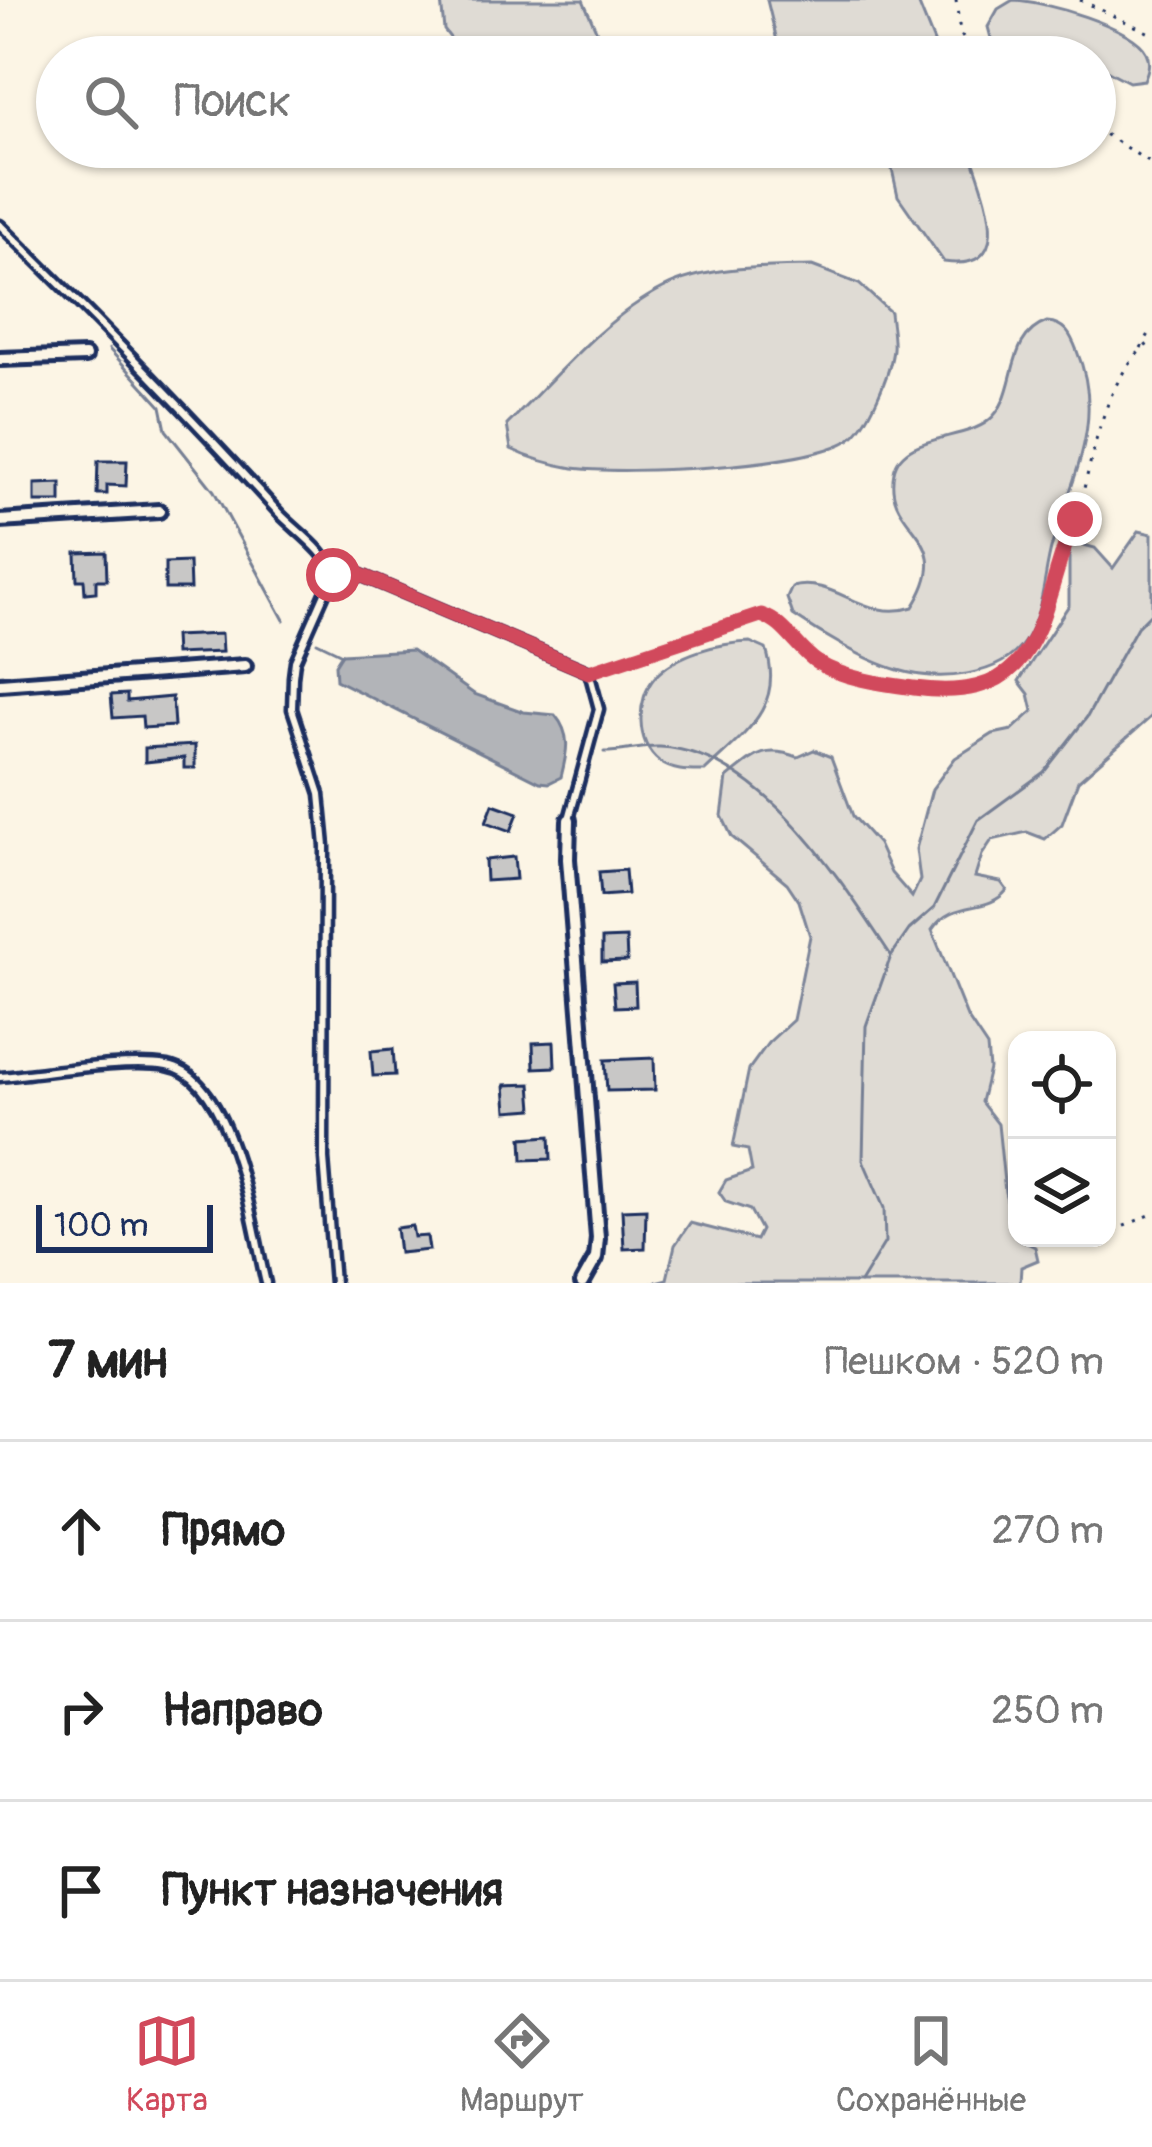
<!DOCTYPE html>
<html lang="ru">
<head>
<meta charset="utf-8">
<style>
	body { margin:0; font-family:Pangolin,sans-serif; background:#f2f2f2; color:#222 }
	.controls { position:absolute; right:36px; bottom:36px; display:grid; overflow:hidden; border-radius:24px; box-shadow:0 3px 9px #0004 }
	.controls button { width:108px; height:108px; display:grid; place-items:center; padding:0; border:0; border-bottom:3px solid #e0e0e0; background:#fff; color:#222; font:60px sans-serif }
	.scale { position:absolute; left:36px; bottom:30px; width:177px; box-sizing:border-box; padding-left:12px; border:6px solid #1b2f5e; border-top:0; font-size:33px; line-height:42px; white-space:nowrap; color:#1b2f5e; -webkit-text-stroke:9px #fcf5e5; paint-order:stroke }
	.stop { position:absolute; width:36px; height:36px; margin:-27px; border:9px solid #d1495b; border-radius:50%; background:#fff }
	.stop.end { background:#d1495b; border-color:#fff; box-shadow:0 3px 12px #0008 }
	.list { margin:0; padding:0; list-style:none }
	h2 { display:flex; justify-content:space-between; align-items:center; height:156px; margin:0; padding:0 48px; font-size:51px }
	h2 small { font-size:39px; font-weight:400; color:#767676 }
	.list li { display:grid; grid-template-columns:78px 1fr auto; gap:36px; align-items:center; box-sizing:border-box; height:180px; padding:0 48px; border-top:3px solid #e0e0e0 }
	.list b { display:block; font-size:45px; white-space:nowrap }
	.list em { font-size:39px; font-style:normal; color:#767676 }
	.icon { flex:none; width:66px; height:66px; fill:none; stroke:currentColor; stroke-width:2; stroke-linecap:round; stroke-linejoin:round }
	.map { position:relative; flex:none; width:1152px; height:1283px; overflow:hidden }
	.search { position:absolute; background:#fff; box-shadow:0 3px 9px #0004; left:36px; right:36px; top:36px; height:132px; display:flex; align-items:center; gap:30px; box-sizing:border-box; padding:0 42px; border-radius:66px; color:#767676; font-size:45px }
	.sheet { height:696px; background:#fff }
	nav { display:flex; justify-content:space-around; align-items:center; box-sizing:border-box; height:168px; border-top:3px solid #e0e0e0; background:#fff; font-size:33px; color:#767676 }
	nav a { display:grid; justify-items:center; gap:6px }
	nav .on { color:#d1495b }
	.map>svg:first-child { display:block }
	.green { fill:#dfdbd4; stroke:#7d8599; stroke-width:3 }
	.water { fill:#b2b4b8; stroke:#767f94; stroke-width:3 }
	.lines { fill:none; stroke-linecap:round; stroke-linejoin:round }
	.stream { stroke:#767f94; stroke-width:3 }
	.building { fill:#c8c7c6; stroke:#1b2f5e; stroke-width:3 }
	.lane-casing { stroke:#1b2f5e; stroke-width:15 }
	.street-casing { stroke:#1b2f5e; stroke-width:20 }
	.path { stroke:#1b2f5e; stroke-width:3; stroke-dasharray:3 9; stroke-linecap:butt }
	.lane { stroke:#fcf5e5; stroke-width:6 }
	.street { stroke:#fcf5e5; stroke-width:10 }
	.route { stroke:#d1495b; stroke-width:15 }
</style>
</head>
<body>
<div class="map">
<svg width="1152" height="1283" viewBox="0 0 1152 1283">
	<rect width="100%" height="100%" fill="#fcf5e5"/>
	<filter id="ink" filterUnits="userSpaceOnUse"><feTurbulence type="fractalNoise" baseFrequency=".00833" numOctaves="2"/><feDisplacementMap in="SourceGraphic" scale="24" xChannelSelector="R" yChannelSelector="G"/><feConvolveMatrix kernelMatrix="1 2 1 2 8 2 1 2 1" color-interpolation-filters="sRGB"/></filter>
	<g filter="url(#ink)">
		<g class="green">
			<path d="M441,0H583L608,57H465L444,30Z"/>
			<path d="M767,0H917L940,57H781Z"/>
			<path d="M1013,0C1040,0 1134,27 1146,52C1151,62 1148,71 1144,80L1129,82L1095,64V57L1048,46L1007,47L991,38L988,27L998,9Z"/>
			<path d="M887,147H969C981,187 1022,273 944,262L898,196Z"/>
			<path d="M812,266L859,284L890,312C891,324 894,338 893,349C891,371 868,428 849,440C806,467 625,475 573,468C550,464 531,459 511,449L507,425C554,379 603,318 663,288C707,266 764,267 812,266Z"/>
			<path d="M1047,322C1065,323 1071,335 1077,351C1106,421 1072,477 1052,545C1043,577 1044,613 1025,641C1000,678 938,682 898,670C866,661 821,634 793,615L787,598L792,587C835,576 865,623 913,607C961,532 882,532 894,472C901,434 963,441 988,421C1021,395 1002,338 1047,322Z"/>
			<path d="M1139,531L1152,534V716L1078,781L1062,824L1045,839L1027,832L992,840L982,855L975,877L1001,882L1007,890C987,915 953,898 932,930L967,1017L987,1047L989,1069L981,1102L998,1124L1005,1192L1017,1238L1035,1247L1038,1260L1021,1267L1020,1283H652L667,1279L675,1245L690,1223L756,1240L761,1230L750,1210L726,1202L719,1192L726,1180L752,1171L748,1150L733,1147L749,1069L768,1043L793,1020L810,936L799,901L787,883L732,837L722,816L727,778C754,757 763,744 798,757L814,750L831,757L853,816L878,844L891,873L912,897L920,880L916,849L932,789L955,758L993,734L1012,730L1033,711L1029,694L1019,681L1069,605V541L1095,548L1113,568Z"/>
			<path d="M750,642L766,649C785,708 743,734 705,771C689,771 674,772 660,762C635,744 636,699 655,677C677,653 720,643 750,642Z"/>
		</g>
		<path class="water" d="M412,650L474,694L524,712L555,715C572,735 567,753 561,777L549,783L540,782L336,680L335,665L342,654Z"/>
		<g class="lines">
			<g class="stream">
				<path d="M109,349L161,406L166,430L214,491L284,620"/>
				<path d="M317,642L342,654"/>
				<path d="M604,752C623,752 642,746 660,747C761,752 840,879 890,954"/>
				<path d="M860,1283L885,1242L884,1208L863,1160L866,1026L891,956L909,930L934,908L978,820L1044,772L1087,717L1137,627L1152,612"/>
			</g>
		</g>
		<g class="building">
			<path d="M98,461H127L126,486L107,485V494H97Z"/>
			<path d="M61,483V502H35V484Z"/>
			<path d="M106,552L107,580H96V592L85,593L84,580H77L76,553Z"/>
			<path d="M189,562L190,589H165V563Z"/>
			<path d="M221,634L222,652L175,654L174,636Z"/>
			<path d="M127,694V701L172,697L174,726L143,728L142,716L113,718L111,695Z"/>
			<path d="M195,745V768H184V758L145,762V748Z"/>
			<path d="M493,804L518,813L511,831L486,822Z"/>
			<path d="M514,857L516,879L486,881L485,860Z"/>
			<path d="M625,870L627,894L601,896L599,872Z"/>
			<path d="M626,938L627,961L602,962V939Z"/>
			<path d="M635,982L636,1006L615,1007L613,983Z"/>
			<path d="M554,1042L555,1067L534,1068L533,1043Z"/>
			<path d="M393,1049L395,1075L373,1076L371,1051Z"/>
			<path d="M654,1058L655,1090L607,1091L605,1060Z"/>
			<path d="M531,1084L533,1109L507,1111L505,1085Z"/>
			<path d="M550,1136L551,1159L523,1160L522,1138Z"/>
			<path d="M646,1209L645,1248L624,1249L622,1210Z"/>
			<path d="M412,1226L414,1237L427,1236L429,1250L399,1253L396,1228Z"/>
		</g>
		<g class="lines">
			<g class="lane-casing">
				<g id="lane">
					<path d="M0,225C96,319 189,414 279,513C296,531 328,552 333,575L295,661L293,677L292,709L320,794L325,846L324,1159L334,1283"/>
					<path d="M330,562L589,672L599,709L569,819"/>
					<path d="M0,1077C45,1073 125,1059 167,1066C234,1077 252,1227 266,1283"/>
				</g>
			</g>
			<g class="street-casing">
				<g id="street">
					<path d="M0,359L85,356"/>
					<path d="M0,521L159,511"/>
					<path d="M0,684L245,666"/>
					<path d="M569,820L568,859L598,1238L596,1258L582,1283"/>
				</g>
			</g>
			<g class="path">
				<path d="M956,0L960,33L975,57"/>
				<path d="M1080,0L1152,34"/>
				<path d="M1095,128L1152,164"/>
				<path d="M1141,348L1152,329"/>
				<path d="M596,669L761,615C785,623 796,647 816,661C831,672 859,678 877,682C936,697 1007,697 1037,635C1049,610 1051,582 1059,556C1064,541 1072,528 1077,514C1094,458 1102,377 1152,341"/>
				<path d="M1113,1231L1152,1214"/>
			</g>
			<use href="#lane" class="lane"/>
			<use href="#street" class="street"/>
		</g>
	</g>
	<g class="lines" filter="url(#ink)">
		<path class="route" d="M333,575L330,562L589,672L761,615C786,623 796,648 817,662C843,679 884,684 914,688C1049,706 1036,610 1075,519"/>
	</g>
</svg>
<div class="controls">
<button><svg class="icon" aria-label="locate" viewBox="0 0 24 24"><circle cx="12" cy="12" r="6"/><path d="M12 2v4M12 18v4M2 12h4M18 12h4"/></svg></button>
<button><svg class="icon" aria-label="layers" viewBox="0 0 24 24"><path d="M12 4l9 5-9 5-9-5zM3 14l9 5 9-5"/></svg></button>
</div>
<div class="scale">100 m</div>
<div class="stop" style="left:333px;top:575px"></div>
<div class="stop end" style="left:1075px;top:519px"></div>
<div class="search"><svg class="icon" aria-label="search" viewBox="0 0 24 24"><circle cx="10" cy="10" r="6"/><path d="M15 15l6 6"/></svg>Поиск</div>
</div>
<section class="sheet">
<h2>7 мин<small>Пешком · 520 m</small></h2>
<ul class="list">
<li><svg class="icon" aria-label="ahead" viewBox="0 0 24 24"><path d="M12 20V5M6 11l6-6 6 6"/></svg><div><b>Прямо</b></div><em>270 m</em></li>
<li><svg class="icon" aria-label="right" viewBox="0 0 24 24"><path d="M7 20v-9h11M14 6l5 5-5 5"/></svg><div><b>Направо</b></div><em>250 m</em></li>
<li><svg class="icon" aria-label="arrive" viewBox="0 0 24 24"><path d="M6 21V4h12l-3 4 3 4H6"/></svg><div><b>Пункт назначения</b></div></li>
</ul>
</section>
<nav>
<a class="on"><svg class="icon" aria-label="map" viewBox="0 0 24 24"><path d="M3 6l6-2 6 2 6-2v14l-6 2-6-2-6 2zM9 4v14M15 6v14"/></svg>Карта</a>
<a><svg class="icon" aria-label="directions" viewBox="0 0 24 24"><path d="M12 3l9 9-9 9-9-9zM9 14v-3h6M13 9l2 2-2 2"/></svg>Маршрут</a>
<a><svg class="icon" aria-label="saved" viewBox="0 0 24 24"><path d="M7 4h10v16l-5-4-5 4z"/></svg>Сохранённые</a>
</nav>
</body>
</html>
